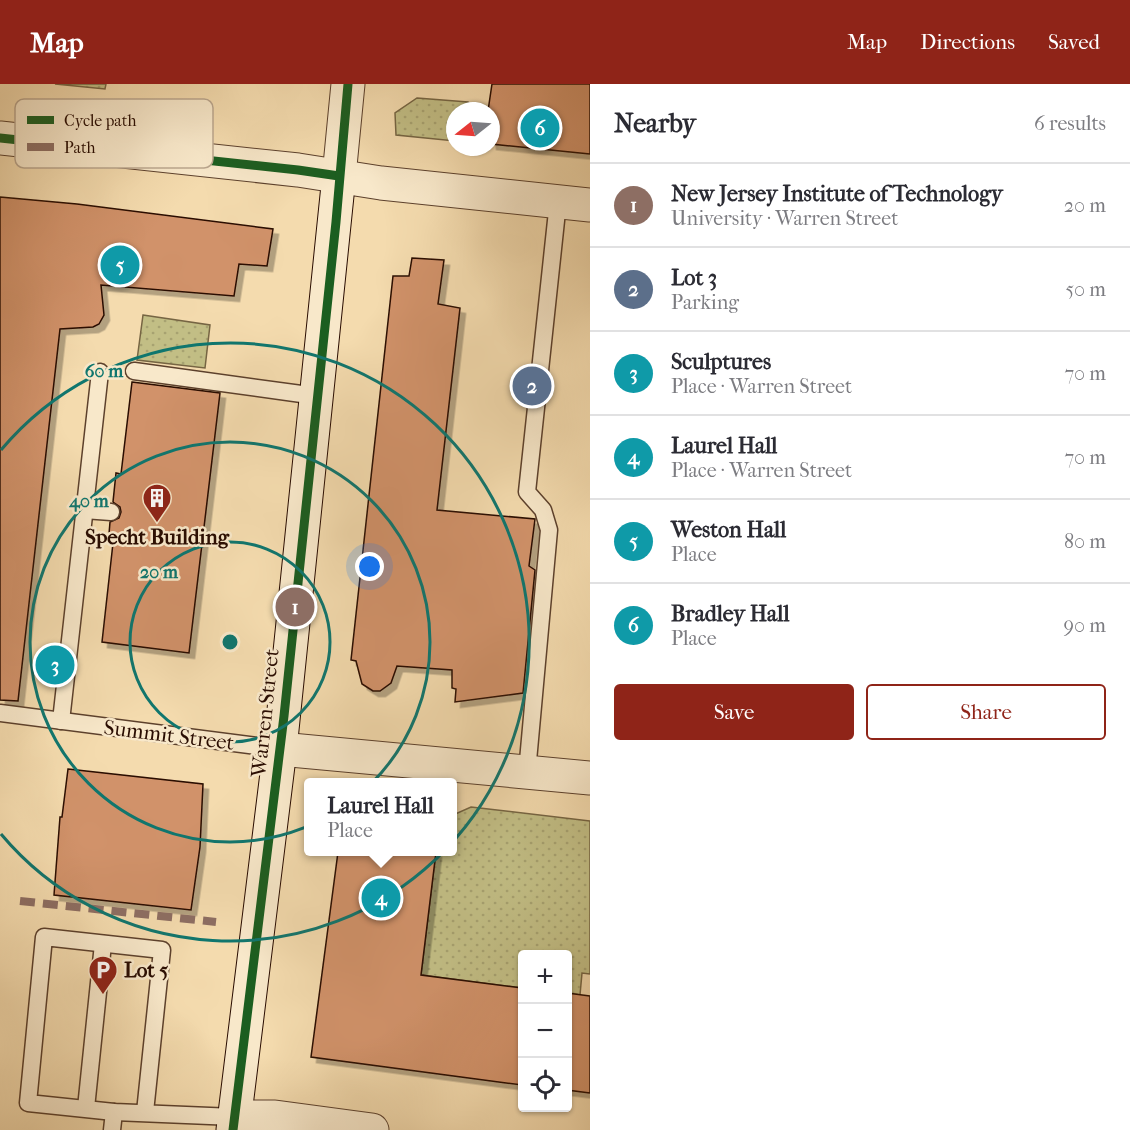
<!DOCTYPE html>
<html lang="en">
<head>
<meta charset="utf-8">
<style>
	body { margin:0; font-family:"IM FELL French Canon",serif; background:#f2f2f3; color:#2b2b33 }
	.controls { position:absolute; right:18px; bottom:18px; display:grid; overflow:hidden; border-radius:6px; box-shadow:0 2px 4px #0004 }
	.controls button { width:54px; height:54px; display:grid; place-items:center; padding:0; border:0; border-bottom:2px solid #e1e1e2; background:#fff; color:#2b2b33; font:30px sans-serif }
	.compass { position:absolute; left:446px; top:18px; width:54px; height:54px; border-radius:50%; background:#fff; box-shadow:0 2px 4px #0004; rotate:253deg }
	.you { position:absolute; left:370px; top:483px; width:21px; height:21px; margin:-15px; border:4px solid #fff; border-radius:50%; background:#1a73e8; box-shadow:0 0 0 9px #1a73e833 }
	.badge { display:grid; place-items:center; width:39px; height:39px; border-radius:50%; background:#8f2418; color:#fff; font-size:20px; font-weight:700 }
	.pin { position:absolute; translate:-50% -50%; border:3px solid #fff; box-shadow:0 2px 6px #0006 }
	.popup { position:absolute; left:304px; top:694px; width:153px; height:78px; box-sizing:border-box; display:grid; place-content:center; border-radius:6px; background:#fff; filter:drop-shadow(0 2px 4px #0005); font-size:20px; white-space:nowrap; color:#7c7c81 }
	.popup b { font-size:22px; color:#2b2b33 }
	.popup::after { content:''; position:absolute; left:50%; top:100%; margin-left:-12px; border:12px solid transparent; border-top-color:#fff }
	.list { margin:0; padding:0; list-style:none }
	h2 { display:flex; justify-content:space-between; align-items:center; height:78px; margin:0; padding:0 24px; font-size:26px }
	h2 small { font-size:20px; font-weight:400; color:#7c7c81 }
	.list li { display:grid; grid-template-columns:39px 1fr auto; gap:18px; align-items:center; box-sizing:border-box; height:84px; padding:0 24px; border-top:2px solid #e1e1e2 }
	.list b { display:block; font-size:22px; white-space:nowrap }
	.list p { margin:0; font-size:20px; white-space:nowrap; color:#7c7c81 }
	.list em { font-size:20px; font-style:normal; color:#7c7c81 }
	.actions { display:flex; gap:12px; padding:18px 24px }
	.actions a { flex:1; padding:14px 0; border:2px solid #8f2418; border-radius:6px; text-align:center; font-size:21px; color:#8f2418 }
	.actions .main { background:#8f2418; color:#fff }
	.icon { flex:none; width:33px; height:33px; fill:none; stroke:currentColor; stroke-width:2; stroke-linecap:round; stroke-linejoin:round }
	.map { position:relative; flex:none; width:590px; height:1046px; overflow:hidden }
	header { display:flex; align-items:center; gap:36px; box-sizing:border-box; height:84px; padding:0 30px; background:#8f2418; color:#fff }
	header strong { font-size:28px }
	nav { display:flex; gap:33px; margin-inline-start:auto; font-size:21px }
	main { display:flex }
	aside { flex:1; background:#fff }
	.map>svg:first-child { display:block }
	.grass { fill:url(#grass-dots); stroke:#766543; stroke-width:1.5 }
	.building { fill:#d1926a; stroke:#290c01; stroke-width:1.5; filter:url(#shadow) }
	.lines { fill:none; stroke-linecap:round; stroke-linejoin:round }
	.service-casing { stroke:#5c402c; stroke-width:19 }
	.minor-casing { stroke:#5c402c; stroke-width:35 }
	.tertiary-casing { stroke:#5c402c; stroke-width:35 }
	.secondary-casing { stroke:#290c01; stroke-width:35 }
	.service { stroke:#f8e8ca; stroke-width:16 }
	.minor { stroke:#f8e8ca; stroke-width:33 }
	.tertiary { stroke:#f8e8ca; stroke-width:33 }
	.secondary { stroke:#f8e8ca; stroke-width:33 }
	.quiet { stroke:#8d6e63; stroke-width:8; stroke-dasharray:15 8; stroke-linecap:butt }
	.cycleway-casing { stroke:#f8e8ca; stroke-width:13 }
	.cycleway { stroke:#1b5e20; stroke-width:9 }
	.ring { fill:none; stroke:#0f766e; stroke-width:3 }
	.labels { text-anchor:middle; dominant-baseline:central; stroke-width:5; stroke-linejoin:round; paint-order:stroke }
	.poi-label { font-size:21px; font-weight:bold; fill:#290c01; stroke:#f8e8ca }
	.street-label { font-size:21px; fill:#290c01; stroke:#f8e8ca }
	.key { fill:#f8e8ca; stroke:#baa68e; stroke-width:1.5 }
	.key-label { font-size:16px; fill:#290c01 }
	.centre { fill:#0f766e; stroke:#f8e8ca; stroke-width:3 }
	.ring-label { font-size:18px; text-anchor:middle; font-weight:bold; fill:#0f766e; stroke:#f8e8ca; stroke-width:5; stroke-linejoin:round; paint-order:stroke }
</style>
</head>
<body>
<header>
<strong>Map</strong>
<nav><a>Map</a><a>Directions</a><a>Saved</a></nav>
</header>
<main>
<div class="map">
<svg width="590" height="1046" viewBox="0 0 590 1046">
	<defs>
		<pattern id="grass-dots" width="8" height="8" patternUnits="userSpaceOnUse" patternTransform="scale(1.5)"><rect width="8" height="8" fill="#c2be85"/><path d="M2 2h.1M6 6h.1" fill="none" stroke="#a7a271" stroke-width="1.8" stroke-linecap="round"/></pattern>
		<filter id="shadow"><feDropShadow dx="5.5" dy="5.5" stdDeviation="0" flood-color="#0004"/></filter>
	</defs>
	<rect width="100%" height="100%" fill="#f4dbae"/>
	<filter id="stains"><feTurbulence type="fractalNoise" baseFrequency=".00333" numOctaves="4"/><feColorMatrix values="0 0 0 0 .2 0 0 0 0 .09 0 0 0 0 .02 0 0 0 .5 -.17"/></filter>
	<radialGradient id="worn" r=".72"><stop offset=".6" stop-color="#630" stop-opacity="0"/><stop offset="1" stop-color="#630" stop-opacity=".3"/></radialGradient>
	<g class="grass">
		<path d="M55,0H106L105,5Z"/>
		<path d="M417,14L468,18L477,27H455V57L396,51L395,29Z"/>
		<path d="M143,231L210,241L205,284L137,276Z"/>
		<path d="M471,723L590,737V890L582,889L580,911L568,909V870H522V904L421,891L436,768H453V731Z"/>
	</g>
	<g class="building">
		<path d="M492,0H590V70L491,60V27H488Z"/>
		<path d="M0,113L77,120L273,145L267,182L239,180L234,212L101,201L104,231L99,240L93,243L60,245L18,617L0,616Z"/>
		<path d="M412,174L444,176L438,220L460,224L437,426L535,435L529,482L535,486L523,609L455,618L456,605L452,604V586L397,582L391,599L380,607H373L362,600L356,577L351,576L393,192H409Z"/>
		<path d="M132,298L220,309L189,569L102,558L114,450H109L110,438L119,434L121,428L120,423L113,418L116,389L121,390Z"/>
		<path d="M68,685L203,700L200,763L191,826L54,811L60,733H62Z"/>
		<path d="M338,768H436L421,891L522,904V1001L311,973Z"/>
		<path d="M567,909L590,912V1009L567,1006Z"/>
	</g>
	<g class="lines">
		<g class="service-casing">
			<g id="service">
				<path d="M134,287L316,312"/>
				<path d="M84,426L111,428"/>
				<path d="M0,629L280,665"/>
				<path d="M61,637L100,288"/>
				<path d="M527,688L549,446L543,426L527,408L558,118"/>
				<path d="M86,1024L103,860"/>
				<path d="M145,1028L162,866L44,853L28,1019L114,1028L234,1033"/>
				<path d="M112,1046L114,1028"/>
			</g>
		</g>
		<g class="minor-casing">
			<g id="minor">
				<path d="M280,665L590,694"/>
				<path d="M234,1033H275L372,1046"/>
			</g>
		</g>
		<g class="tertiary-casing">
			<g id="tertiary">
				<path d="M0,54L298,86L381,99L590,121"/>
				<path d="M339,92L348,0"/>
			</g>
		</g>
		<g class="secondary-casing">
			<path id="secondary" d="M233,1046L280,665L339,92"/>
		</g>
		<use href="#service" class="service"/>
		<use href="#minor" class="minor"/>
		<use href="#tertiary" class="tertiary"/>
		<use href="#secondary" class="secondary"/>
		<path class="quiet" d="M20,817L216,838"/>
		<g class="cycleway-casing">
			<g id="cycleway">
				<path d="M0,54L298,86L339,92"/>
				<path d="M233,1046L284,632L336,138L348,0"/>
			</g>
		</g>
		<use href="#cycleway" class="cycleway"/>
	</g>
	<g class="ring">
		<circle cx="230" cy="558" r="100"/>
		<circle cx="230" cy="558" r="200"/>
		<path d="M1 366A299 299 0 1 1 1 750"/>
	</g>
	<defs>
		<g id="building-pin" transform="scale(1.5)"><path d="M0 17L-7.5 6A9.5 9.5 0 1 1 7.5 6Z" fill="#8f2418" stroke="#f8e8ca"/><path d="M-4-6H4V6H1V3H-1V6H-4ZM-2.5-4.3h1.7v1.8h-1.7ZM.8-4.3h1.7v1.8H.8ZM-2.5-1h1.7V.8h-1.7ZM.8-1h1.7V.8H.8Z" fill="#fff"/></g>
		<g id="parking-pin" transform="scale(1.5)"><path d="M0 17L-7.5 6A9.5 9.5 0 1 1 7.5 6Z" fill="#8f2418" stroke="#f8e8ca"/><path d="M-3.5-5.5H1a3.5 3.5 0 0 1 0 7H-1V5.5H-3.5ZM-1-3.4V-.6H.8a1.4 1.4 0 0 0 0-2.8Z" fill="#fff"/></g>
	</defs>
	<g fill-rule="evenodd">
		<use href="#building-pin" x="157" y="414"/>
		<use href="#parking-pin" x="103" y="886"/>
	</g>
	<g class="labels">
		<g class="poi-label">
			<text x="157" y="453">Specht Building</text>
			<text x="124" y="886" text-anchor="start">Lot 5</text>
		</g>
		<g class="street-label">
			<text transform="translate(265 629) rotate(-84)">Warren Street</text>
			<text transform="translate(169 651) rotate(7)">Summit Street</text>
		</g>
	</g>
	<rect x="15" y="15" width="198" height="69" rx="9" class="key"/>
	<rect x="27" y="32" width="27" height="8" fill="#1b5e20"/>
	<rect x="27" y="59" width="27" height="8" fill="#8d6e63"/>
	<g class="key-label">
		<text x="64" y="42">Cycle path</text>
		<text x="64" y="69">Path</text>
	</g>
	<circle cx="230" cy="558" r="9" class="centre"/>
	<g class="ring-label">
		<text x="104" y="293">60 m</text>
		<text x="89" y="423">40 m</text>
		<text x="159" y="494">20 m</text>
	</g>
	<rect width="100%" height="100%" filter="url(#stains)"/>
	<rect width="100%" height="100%" fill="url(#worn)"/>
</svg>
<div class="controls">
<button>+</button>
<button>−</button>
<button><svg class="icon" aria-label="locate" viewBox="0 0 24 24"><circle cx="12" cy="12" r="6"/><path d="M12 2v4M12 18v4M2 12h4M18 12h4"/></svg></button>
</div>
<svg class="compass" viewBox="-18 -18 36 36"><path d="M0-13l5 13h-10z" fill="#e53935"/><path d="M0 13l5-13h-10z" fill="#7c7c81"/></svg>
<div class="you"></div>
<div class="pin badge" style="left:295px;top:523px;background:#8d6e63">1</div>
<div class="pin badge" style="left:532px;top:302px;background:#5c6f8a">2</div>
<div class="pin badge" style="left:55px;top:581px;background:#0f9aa8">3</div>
<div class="pin badge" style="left:381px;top:814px;background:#0f9aa8">4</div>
<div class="popup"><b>Laurel Hall</b>Place</div>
<div class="pin badge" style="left:120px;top:181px;background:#0f9aa8">5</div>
<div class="pin badge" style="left:540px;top:44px;background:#0f9aa8">6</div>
</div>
<aside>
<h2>Nearby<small>6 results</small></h2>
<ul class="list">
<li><span class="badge" style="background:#8d6e63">1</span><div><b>New Jersey Institute of Technology</b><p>University · Warren Street</p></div><em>20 m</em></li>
<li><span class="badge" style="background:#5c6f8a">2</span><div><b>Lot 3</b><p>Parking</p></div><em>50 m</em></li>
<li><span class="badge" style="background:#0f9aa8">3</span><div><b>Sculptures</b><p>Place · Warren Street</p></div><em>70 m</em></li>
<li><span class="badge" style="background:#0f9aa8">4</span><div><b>Laurel Hall</b><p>Place · Warren Street</p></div><em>70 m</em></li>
<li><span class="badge" style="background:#0f9aa8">5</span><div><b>Weston Hall</b><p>Place</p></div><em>80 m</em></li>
<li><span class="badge" style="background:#0f9aa8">6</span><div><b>Bradley Hall</b><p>Place</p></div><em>90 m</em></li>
</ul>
<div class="actions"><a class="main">Save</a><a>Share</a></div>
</aside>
</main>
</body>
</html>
